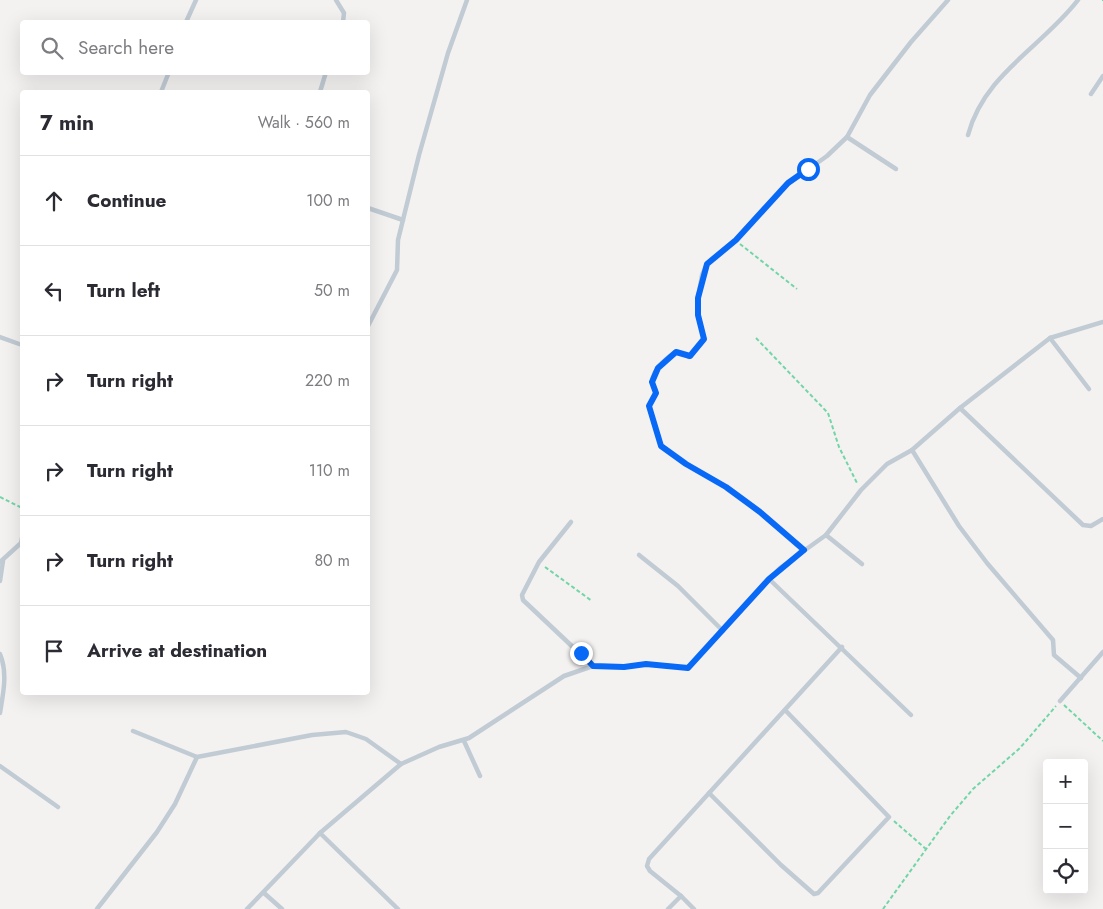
<!DOCTYPE html>
<html lang="en">
<head>
<meta charset="utf-8">
<style>
	body { margin:0; font-family:Jost,sans-serif; background:#f7f7f7; color:#2b2b33 }
	.controls { position:absolute; right:15px; bottom:15px; display:grid; overflow:hidden; border-radius:5px; box-shadow:0 5px 20px #0002 }
	.controls button { width:45px; height:45px; display:grid; place-items:center; padding:0; border:0; border-bottom:1px solid #e1e1e2; background:#fff; color:#2b2b33; font:25px sans-serif }
	.stop { position:absolute; width:15px; height:15px; margin:-11px; border:4px solid #0869f7; border-radius:50%; background:#fff }
	.stop.end { background:#0869f7; border-color:#fff; box-shadow:0 1px 5px #0008 }
	.list { margin:0; padding:0; list-style:none }
	h2 { display:flex; justify-content:space-between; align-items:center; height:65px; margin:0; padding:0 20px; font-size:21px }
	h2 small { font-size:16px; font-weight:400; color:#7c7c81 }
	.list li { display:grid; grid-template-columns:32px 1fr auto; gap:15px; align-items:center; box-sizing:border-box; height:90px; padding:0 20px; border-top:1px solid #e1e1e2 }
	.list b { display:block; font-size:19px; white-space:nowrap }
	.list em { font-size:16px; font-style:normal; color:#7c7c81 }
	.icon { flex:none; width:28px; height:28px; fill:none; stroke:currentColor; stroke-width:2; stroke-linecap:round; stroke-linejoin:round }
	.map { position:relative; flex:none; width:1103px; height:909px; overflow:hidden }
	.search { position:absolute; background:#fff; box-shadow:0 5px 20px #0002; left:20px; top:20px; width:350px; height:55px; display:flex; align-items:center; gap:12px; box-sizing:border-box; padding:0 18px; border-radius:5px; color:#7c7c81; font-size:19px }
	.panel { position:absolute; background:#fff; box-shadow:0 5px 20px #0002; left:20px; top:90px; width:350px; height:605px; border-radius:5px }
	.map>svg:first-child { display:block }
	.lines { fill:none; stroke-linecap:round; stroke-linejoin:round }
	.path { stroke:#71d6a7; stroke-width:2; stroke-dasharray:4 2.5; stroke-linecap:butt }
	.lane { stroke:#c1cbd4; stroke-width:4.5 }
	.route { stroke:#0869f7; stroke-width:6 }
</style>
</head>
<body>
<div class="map">
<svg width="1103" height="909" viewBox="0 0 1103 909">
	<rect width="100%" height="100%" fill="#f4f1f1"/>
	<g class="lines">
		<g class="path">
			<path d="M1102,0H1103"/>
			<path d="M740,244L797,289"/>
			<path d="M756,338L828,413L839,447L857,483"/>
			<path d="M0,497L22,508"/>
			<path d="M545,567L592,601"/>
			<path d="M1064,705L1103,741"/>
			<path d="M894,821L926,849"/>
			<path d="M883,909L950,816L973,789L1020,748L1056,706"/>
		</g>
		<g class="lane">
			<path d="M336,0L344,13L343,22"/>
			<path d="M186,22L196,0"/>
			<path d="M161,92L169,72"/>
			<path d="M320,92L326,72"/>
			<path d="M1091,94L1103,76"/>
			<path d="M968,135C984,74 1042,47 1078,0"/>
			<path d="M847,137L896,169"/>
			<path d="M368,208L403,220"/>
			<path d="M368,326L397,270L398,240L419,155L448,53L467,0"/>
			<path d="M0,337L22,345"/>
			<path d="M1050,338L1089,389"/>
			<path d="M960,408L1083,525L1091,526L1103,519"/>
			<path d="M912,450L959,526L987,563L1053,640L1054,655L1081,678"/>
			<path d="M571,522L539,562L522,595L523,600L593,666"/>
			<path d="M826,535L862,564"/>
			<path d="M804,550L760,512L726,487L686,464L661,446L649,406L656,393C656,389 653,386 652,382C652,370 669,354 679,352L689,357L704,339L698,315V298L702,275L707,264L735,240L789,183L827,156L847,137L870,95L911,42L948,0"/>
			<path d="M639,555L678,586L723,631"/>
			<path d="M0,562L21,543L22,538"/>
			<path d="M769,579L911,715"/>
			<path d="M0,581L3,561"/>
			<path d="M0,654C8,673 3,694 0,713"/>
			<path d="M1060,701L1103,652"/>
			<path d="M133,731L197,757L312,735L346,732L366,739L401,764"/>
			<path d="M464,741L480,776"/>
			<path d="M0,766L58,807"/>
			<path d="M709,793L781,865L814,894L818,893L889,817L786,711"/>
			<path d="M320,833L398,909"/>
			<path d="M264,893L282,909"/>
			<path d="M97,909L157,832L175,804L197,757"/>
			<path d="M247,909L320,833L401,764L439,747L469,738L564,676L593,666L624,667L646,664L688,668L780,568L826,535L861,490L887,464L912,450L960,408L1050,338L1103,322"/>
			<path d="M668,909L681,896"/>
			<path d="M694,909L681,896L650,871L647,866L649,859L842,647"/>
		</g>
	</g>
	<g class="lines">
		<path class="route" d="M581,653L593,666L624,667L646,664L688,668L769,579L804,550L760,512L726,487L686,464L661,446L649,406L656,393L652,382L658,368L676,352L690,356L704,339L698,315V298L707,264L736,240L788,183L808,169"/>
	</g>
</svg>
<div class="controls">
<button>+</button>
<button>−</button>
<button><svg class="icon" aria-label="locate" viewBox="0 0 24 24"><circle cx="12" cy="12" r="6"/><path d="M12 2v4M12 18v4M2 12h4M18 12h4"/></svg></button>
</div>
<div class="stop" style="left:808px;top:169px"></div>
<div class="stop end" style="left:581px;top:653px"></div>
<div class="search"><svg class="icon" aria-label="search" viewBox="0 0 24 24"><circle cx="10" cy="10" r="6"/><path d="M15 15l6 6"/></svg>Search here</div>
<section class="panel">
<h2>7 min<small>Walk · 560 m</small></h2>
<ul class="list">
<li><svg class="icon" aria-label="ahead" viewBox="0 0 24 24"><path d="M12 20V5M6 11l6-6 6 6"/></svg><div><b>Continue</b></div><em>100 m</em></li>
<li><svg class="icon" aria-label="left" viewBox="0 0 24 24"><path d="M17 20v-9H6M10 6l-5 5 5 5"/></svg><div><b>Turn left</b></div><em>50 m</em></li>
<li><svg class="icon" aria-label="right" viewBox="0 0 24 24"><path d="M7 20v-9h11M14 6l5 5-5 5"/></svg><div><b>Turn right</b></div><em>220 m</em></li>
<li><svg class="icon" aria-label="right" viewBox="0 0 24 24"><path d="M7 20v-9h11M14 6l5 5-5 5"/></svg><div><b>Turn right</b></div><em>110 m</em></li>
<li><svg class="icon" aria-label="right" viewBox="0 0 24 24"><path d="M7 20v-9h11M14 6l5 5-5 5"/></svg><div><b>Turn right</b></div><em>80 m</em></li>
<li><svg class="icon" aria-label="arrive" viewBox="0 0 24 24"><path d="M6 21V4h12l-3 4 3 4H6"/></svg><div><b>Arrive at destination</b></div></li>
</ul>
</section>
</div>
</body>
</html>
